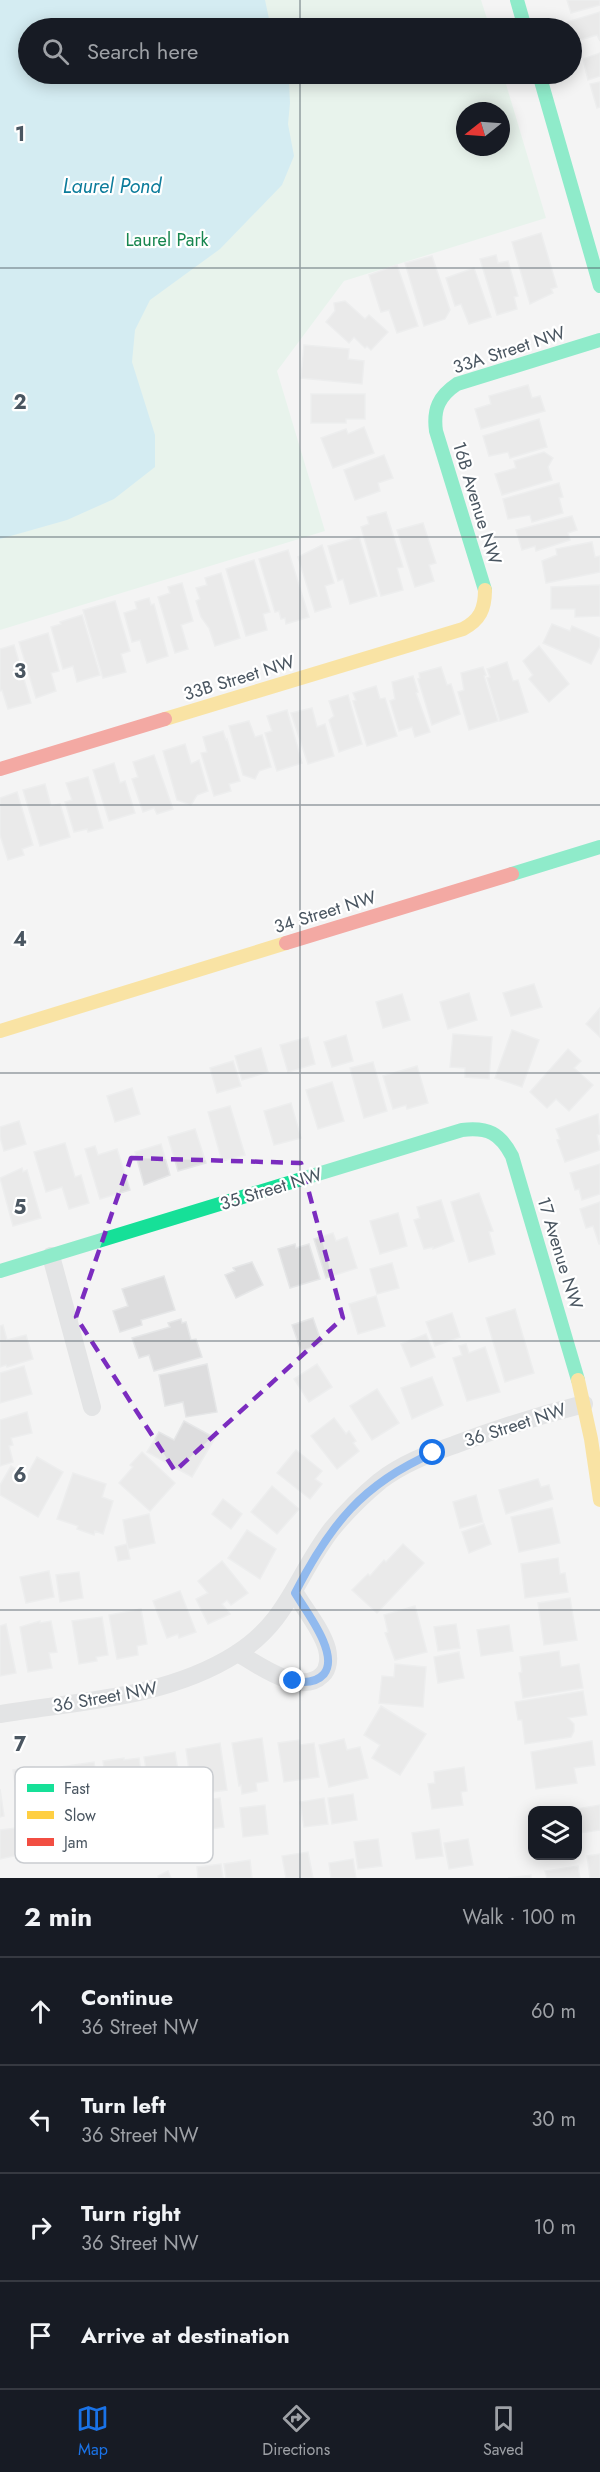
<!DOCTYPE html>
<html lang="en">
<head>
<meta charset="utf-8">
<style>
	body { margin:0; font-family:Jost,sans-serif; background:#20242c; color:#f1f3f6 }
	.controls { position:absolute; right:18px; bottom:18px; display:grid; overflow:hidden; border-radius:12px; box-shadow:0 3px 15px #0003 }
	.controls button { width:54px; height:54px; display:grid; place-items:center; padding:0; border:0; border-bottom:2px solid #363941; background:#171b24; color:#f1f3f6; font:30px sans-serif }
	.compass { position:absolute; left:456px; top:102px; width:54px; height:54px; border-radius:50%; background:#171b24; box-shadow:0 3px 15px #0003; rotate:253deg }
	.stop { position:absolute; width:18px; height:18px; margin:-14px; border:4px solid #1a73e8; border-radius:50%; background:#fff }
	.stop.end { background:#1a73e8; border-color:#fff; box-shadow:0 2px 6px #0008 }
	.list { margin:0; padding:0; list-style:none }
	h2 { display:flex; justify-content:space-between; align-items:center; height:78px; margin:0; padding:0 24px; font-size:26px }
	h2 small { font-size:20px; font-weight:400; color:#9ea1a6 }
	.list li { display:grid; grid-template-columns:39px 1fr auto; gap:18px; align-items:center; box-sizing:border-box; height:108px; padding:0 24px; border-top:2px solid #363941 }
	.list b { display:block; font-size:22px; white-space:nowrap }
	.list p { margin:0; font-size:20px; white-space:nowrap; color:#9ea1a6 }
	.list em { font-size:20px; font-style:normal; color:#9ea1a6 }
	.icon { flex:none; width:33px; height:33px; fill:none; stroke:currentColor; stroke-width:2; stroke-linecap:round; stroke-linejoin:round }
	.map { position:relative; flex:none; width:600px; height:1878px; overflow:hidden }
	.search { position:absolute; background:#171b24; box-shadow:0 3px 15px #0003; left:18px; right:18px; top:18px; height:66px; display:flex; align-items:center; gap:15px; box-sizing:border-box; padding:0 21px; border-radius:33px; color:#9ea1a6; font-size:22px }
	.sheet { height:510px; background:#171b24 }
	nav { display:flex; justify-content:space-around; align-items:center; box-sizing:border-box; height:84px; border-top:2px solid #363941; background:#171b24; font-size:16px; color:#9ea1a6 }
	nav a { display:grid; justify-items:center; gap:3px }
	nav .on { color:#1a73e8 }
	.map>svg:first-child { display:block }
	.green { fill:#d9f2e3; fill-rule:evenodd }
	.water { fill:#aee2f0 }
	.building { fill:#ddddde; stroke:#e5e6e7; stroke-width:1.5 }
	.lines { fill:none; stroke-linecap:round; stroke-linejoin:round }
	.street { stroke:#ced0d2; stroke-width:18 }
	.fast { stroke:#16e098; stroke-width:14 }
	.slow { stroke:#ffcf43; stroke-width:14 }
	.jam { stroke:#f24e42; stroke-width:14 }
	.route { stroke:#1a73e8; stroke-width:8 }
	.marked { fill:none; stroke:#7b2cbf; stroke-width:4.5; stroke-dasharray:12 8; stroke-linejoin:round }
	.grid { fill:none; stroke:#4a5661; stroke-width:1.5; stroke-opacity:0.55 }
	.labels { text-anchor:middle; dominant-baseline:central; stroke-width:4.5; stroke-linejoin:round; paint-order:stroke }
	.park-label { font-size:18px; fill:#17864f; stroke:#fff }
	.street-label { font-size:18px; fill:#4a5661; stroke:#fff }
	.water-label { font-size:20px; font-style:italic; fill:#0c7c9b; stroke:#fff }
	.key { fill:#fff; stroke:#c9ccd0; stroke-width:1.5 }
	.key-label { font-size:16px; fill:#4a5661 }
	.grid-label { font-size:20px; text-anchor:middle; font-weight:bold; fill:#4a5661; stroke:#fff; stroke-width:4.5; stroke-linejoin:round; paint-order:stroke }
</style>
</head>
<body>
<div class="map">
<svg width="600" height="1878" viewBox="0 0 600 1878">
	<rect width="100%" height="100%" fill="#f4f4f4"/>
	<path class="green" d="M0,0H481L490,28H28V74H503L546,218L344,281L277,371L325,531L0,630ZM465,111H501V147H465Z"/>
	<path class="water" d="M0,0H265L271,28H28V74H287L289,81L290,103L288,124L294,156L282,185L220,249L150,300L135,330L132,362L155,435V467L114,499L67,520L0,539Z"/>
	<g class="building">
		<path d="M567,0H600V5L571,13Z"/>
		<path d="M600,12V41L597,35L573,42L572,28H569L567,22Z"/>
		<path d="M600,53V76L588,80L583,59Z"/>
		<path d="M600,82V107L597,108L590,84Z"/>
		<path d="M541,233L557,287L551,289L553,293L530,304L512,242Z"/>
		<path d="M496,255L498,263L508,261L518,296L514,297L517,309L497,315L480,259Z"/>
		<path d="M432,256L450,310L445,319L424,326L405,263Z"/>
		<path d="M397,265L418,326L397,333L389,310L381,312L369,275Z"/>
		<path d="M474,268L491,317L469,324L461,304L455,306L446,278Z"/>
		<path d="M345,301L365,319L369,315L388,332L371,350L367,346L365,348L354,337L349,343L326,322L335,311L334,303Z"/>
		<path d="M304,345L349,349L348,359L364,361L362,384L301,378Z"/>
		<path d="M528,385L532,398L540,396L545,411L481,429L475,409L491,404L489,396Z"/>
		<path d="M311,394H365V419H346V423H311Z"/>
		<path d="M539,419L547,447L510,458L508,452L489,456L483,436Z"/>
		<path d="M364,427L374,453L333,468L321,438L346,429L348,434Z"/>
		<path d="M544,452L553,458L548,467L552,480L502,495L495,474L516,468L514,461Z"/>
		<path d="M384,455L393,478L378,483L380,491L355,500L344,470Z"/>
		<path d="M559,483L563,497L559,498L563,513L532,522L530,515L508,519L503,499Z"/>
		<path d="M386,512L403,567L397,568L403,590L381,596L361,527L369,524L367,517Z"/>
		<path d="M572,516L577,530L568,533L570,540L536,551L535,546L522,550L516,530Z"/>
		<path d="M423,523L436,563L429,565L434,581L415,587L397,530Z"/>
		<path d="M359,537L377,596L350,604L343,579L338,581L328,546Z"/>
		<path d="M592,542L595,557L600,556V572L546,583L542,561L557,555L556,549Z"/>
		<path d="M322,545L334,583L325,586L331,607L315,612L298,557Z"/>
		<path d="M288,550L309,617L286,624L285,618L281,619L279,611L275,612L259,559Z"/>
		<path d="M254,560L270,612L263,614L267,630L246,636L226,569Z"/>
		<path d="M221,573L240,638L215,646L209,628L201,617L196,601L200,599L196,588L207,585L205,578Z"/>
		<path d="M182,583L193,621L181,625L188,649L175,653L158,597L170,593L168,587Z"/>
		<path d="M600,585V616L575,617V609H551V587Z"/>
		<path d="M149,598L151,605L154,604L168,656L147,663L140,640L132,642L124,613L137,609L135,602Z"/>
		<path d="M115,601L130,651L121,654L126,672L103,678L83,610Z"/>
		<path d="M82,615L100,675L77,682L73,666L63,669L51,627L61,624L60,622Z"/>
		<path d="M552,624L570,631L572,626L600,638V646L591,664L543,643Z"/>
		<path d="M48,633L59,671L51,673L56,691L36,698L19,642Z"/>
		<path d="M14,645L31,703L8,709L2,690L0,691V649Z"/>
		<path d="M539,646L569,684L549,702L529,679L533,675L523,661Z"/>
		<path d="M507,662L513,681L518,680L528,712L500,721L487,678L490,677L487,669Z"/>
		<path d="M441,667L447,685L451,684L460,714L432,725L418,679L420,678L419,673Z"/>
		<path d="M483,667L486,675L484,676L498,721L469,730L458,692L464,690L461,673Z"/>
		<path d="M413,676L418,692L416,693L430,732L415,737L412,727L399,731L390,701L395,699L392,682Z"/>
		<path d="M376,686L380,699L385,698L397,736L367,746L353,701L356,700L353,693Z"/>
		<path d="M348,695L362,744L339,752L329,720L334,716L329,701Z"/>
		<path d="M312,708L317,727L325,724L334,756L308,764L291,713Z"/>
		<path d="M287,710L302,763L277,771L265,733L272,731L267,716Z"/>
		<path d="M249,721L255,737L262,735L271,767L259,771L255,779L243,775L229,726Z"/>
		<path d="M223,731L226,740L227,739L240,781L229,784L231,791L214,796L201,753L207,752L203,737Z"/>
		<path d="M185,744L191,764L199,760L208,791L197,795L191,805L177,800L163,751Z"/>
		<path d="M154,755L173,809L157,814L154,808L143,812L132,779L138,777L133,762Z"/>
		<path d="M114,763L120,783L125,781L135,813L109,821L93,770Z"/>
		<path d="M88,777L103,828L88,832L87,829L74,832L65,802L72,800L66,783Z"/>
		<path d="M45,784L51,806L60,804L70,837L40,846L23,790Z"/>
		<path d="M17,792L33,845L22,849L24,855L8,860L0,835V798Z"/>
		<path d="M534,984L542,1007L511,1016L503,993Z"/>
		<path d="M469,993L477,1020L448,1029L440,1002Z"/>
		<path d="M402,994L410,1020L383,1028L376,1002Z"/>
		<path d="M600,1008V1037L586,1024Z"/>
		<path d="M512,1030L539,1040L522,1087L495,1078Z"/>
		<path d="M453,1034L492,1037L489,1079L465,1077V1068L450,1067Z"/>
		<path d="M346,1035L353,1061L332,1067L324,1042Z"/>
		<path d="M308,1037L315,1064L288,1072L280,1045Z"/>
		<path d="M261,1048L268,1072L242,1080L235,1056Z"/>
		<path d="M568,1049L581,1061L574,1068L593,1085L569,1111L556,1099L547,1108L530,1092Z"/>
		<path d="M233,1061L241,1086L217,1093L210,1068Z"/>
		<path d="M373,1062L387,1111L364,1118L350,1068Z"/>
		<path d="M417,1066L428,1103L407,1109L406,1105L393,1109L383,1076Z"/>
		<path d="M332,1082L344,1121L318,1129L306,1090Z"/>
		<path d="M132,1088L140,1114L115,1122L107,1096Z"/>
		<path d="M291,1103L301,1138L274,1145L264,1111Z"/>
		<path d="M230,1106L245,1155L222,1161L208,1112Z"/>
		<path d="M598,1114L600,1134L597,1135L600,1150L565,1162L557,1140L560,1139L556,1129Z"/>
		<path d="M19,1121L26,1144L4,1151L0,1137V1127Z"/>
		<path d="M195,1129L206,1163L178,1171L168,1137Z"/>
		<path d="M65,1143L75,1177L81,1175L89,1203L69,1209L62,1187L46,1192L34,1152Z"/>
		<path d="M161,1144L170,1175L144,1185L135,1152Z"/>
		<path d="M95,1146L98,1155L117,1149L130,1190L100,1199L85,1149Z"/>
		<path d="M600,1164V1194L582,1200L579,1189L575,1190L570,1173Z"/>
		<path d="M22,1168L23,1172L27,1170L41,1218L13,1226L0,1178Z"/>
		<path d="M479,1193L493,1231L489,1232L495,1254L469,1262L451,1202Z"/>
		<path d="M441,1200L454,1241L433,1249V1247L424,1249L414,1220L420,1218L417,1207Z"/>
		<path d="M600,1202V1244H599L593,1226L586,1228L580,1209Z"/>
		<path d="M398,1213L407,1246L380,1254L370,1221Z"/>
		<path d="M333,1233L336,1241L347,1237L357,1268L326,1278L314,1239Z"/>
		<path d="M295,1244L296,1248L309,1244L320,1279L290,1288L278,1249Z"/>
		<path d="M252,1262L263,1285L236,1298L225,1275L235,1271L233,1268Z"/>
		<path d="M392,1263L399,1288L377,1294L370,1269Z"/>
		<path d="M164,1276L175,1310L141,1320L142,1325L120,1332L113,1311L128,1306L122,1289Z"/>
		<path d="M376,1296L385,1326L358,1334L349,1304Z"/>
		<path d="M515,1309L534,1373L505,1382L486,1318Z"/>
		<path d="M452,1313L460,1337L435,1346L426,1322Z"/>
		<path d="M313,1318L322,1344L301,1351L292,1325Z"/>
		<path d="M181,1319L182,1323L186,1322L191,1340L196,1339L202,1357L154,1371L149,1355L139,1358L132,1338L170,1327L168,1323Z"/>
		<path d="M3,1325L7,1340L26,1335L33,1359L7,1367L6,1365L0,1367V1326Z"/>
		<path d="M426,1334L435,1357L411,1367L401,1344Z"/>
		<path d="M466,1344L469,1353L485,1347L500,1392L467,1401L453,1358L462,1355L459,1346Z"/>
		<path d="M207,1364L217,1412L186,1417L183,1402L165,1406L159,1375Z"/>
		<path d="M317,1364L332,1387L309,1402L294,1379Z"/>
		<path d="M24,1366L32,1394L0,1403V1373Z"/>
		<path d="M432,1377L443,1405L412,1419L401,1388Z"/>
		<path d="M377,1389L399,1423L372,1440L350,1406Z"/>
		<path d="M27,1412L32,1433L11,1438L13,1445L9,1446L13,1462L0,1466V1420Z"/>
		<path d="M334,1418L346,1434L349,1431L356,1441L353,1443L359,1451L337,1469L311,1436Z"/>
		<path d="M184,1421L215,1438L192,1477L147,1452L159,1432L174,1440Z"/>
		<path d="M296,1450L322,1471L315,1479L322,1484L310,1499L277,1473Z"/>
		<path d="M142,1452L175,1483L150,1511L119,1483L133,1467L130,1465Z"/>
		<path d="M37,1457L63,1472L38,1517L0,1495V1485L11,1466L27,1475Z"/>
		<path d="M73,1473L106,1484L102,1497L113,1501L103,1534L95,1531L94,1535L77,1529L78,1526L57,1519Z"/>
		<path d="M538,1479L541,1487L549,1485L553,1499L506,1514L499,1490Z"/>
		<path d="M272,1486L299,1509L277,1534L251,1512Z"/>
		<path d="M476,1495L483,1522L460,1528L453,1502Z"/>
		<path d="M223,1499L242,1514L231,1529L212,1514Z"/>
		<path d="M552,1508L560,1543L519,1552L511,1517Z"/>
		<path d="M149,1514L155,1543L128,1549L123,1520Z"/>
		<path d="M484,1524L491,1544L469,1553L462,1532Z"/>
		<path d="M247,1530L276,1549L260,1579L228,1558Z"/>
		<path d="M127,1544L130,1559L118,1561L115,1547Z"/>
		<path d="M403,1544L424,1563L377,1613L352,1590L368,1574L370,1576L384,1560L386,1562Z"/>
		<path d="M558,1558L560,1574L565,1573L568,1592L525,1598L521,1564Z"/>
		<path d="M222,1561L248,1593L231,1605L227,1600L222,1604L230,1614L208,1624L196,1599L208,1593L198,1581Z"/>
		<path d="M49,1571L54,1597L26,1603L20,1577Z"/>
		<path d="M79,1572L83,1598L60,1602L56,1575Z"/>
		<path d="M180,1591L196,1632L179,1638L178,1634L167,1638L153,1601Z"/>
		<path d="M570,1598L577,1640L544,1645L538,1603Z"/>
		<path d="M415,1606L427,1652L395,1660L385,1633L388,1632L384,1615Z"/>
		<path d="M141,1609L147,1644L137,1646L138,1655L117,1659L109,1615Z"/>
		<path d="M102,1617L108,1655L96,1657L97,1661L79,1664L72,1621Z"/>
		<path d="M40,1621V1623L51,1621L57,1652L49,1653L52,1668L28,1672L20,1627Z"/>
		<path d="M6,1624L16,1673L0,1676V1626Z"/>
		<path d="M456,1624L460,1648L438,1651L434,1627Z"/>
		<path d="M509,1625L513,1651L481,1656L477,1630Z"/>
		<path d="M559,1651L561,1667L579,1664L583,1688L523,1698L519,1673L522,1672L520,1657Z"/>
		<path d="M459,1652L464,1678L438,1683L434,1657Z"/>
		<path d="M395,1664L426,1667L423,1707L379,1703L382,1676L394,1677Z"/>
		<path d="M583,1691L587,1715L568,1718L574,1724V1731L571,1737L525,1744L522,1720H518L515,1702Z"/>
		<path d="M381,1706L426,1734L400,1775L372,1758L380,1745L364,1735Z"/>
		<path d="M262,1738L268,1781L256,1783L257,1791L242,1794L241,1785L239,1786L232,1743Z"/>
		<path d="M344,1739L347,1750L360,1747L368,1778L329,1787L319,1745Z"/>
		<path d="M299,1740L300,1745L314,1743L319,1777L284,1782L278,1743Z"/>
		<path d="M592,1741L595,1765L574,1768L577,1783L536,1789L531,1752Z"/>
		<path d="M220,1743L227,1790L205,1793L204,1782L191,1784L186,1749Z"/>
		<path d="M175,1752L182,1794L151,1799L144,1757Z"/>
		<path d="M124,1758V1760L139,1758L144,1791L108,1796L103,1761Z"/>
		<path d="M94,1762L100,1805L68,1810L61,1767Z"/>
		<path d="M34,1767L35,1775L46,1773L51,1810L20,1815L13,1770Z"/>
		<path d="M464,1767L467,1791L461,1792L463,1805L432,1809L428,1784L435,1783L434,1772Z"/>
		<path d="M0,1789L4,1816L0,1817Z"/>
		<path d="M353,1794L357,1820L332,1824L328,1798Z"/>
		<path d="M220,1798L224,1827L198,1831L193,1802Z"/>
		<path d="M324,1798L328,1824L304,1827L300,1802Z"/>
		<path d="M265,1805L268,1834L243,1837L240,1808Z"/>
		<path d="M600,1805V1830L580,1833L576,1809Z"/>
		<path d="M15,1828L19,1855L0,1859V1830Z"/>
		<path d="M439,1829L443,1856L416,1859L412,1833Z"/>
		<path d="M378,1839L382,1866L358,1869L354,1842Z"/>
		<path d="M468,1839L473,1865L449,1869L444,1843Z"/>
		<path d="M308,1852L313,1878H286L282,1856Z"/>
		<path d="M600,1854V1878H590L587,1856Z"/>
		<path d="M353,1859L356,1878H331L329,1863Z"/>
		<path d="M250,1860L252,1878H226L224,1864Z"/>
		<path d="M221,1864L223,1878H198L197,1867Z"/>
		<path d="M578,1866L580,1878H547L545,1871Z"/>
		<path d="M168,1871L171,1878H159L158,1876Z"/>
		<path d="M531,1875V1878H508Z"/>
	</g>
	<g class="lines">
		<g class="street">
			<path d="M51,1256L92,1407"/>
			<path d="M238,1653C258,1665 301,1696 322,1675C329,1669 329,1657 327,1649C322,1630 305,1610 295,1593"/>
			<path d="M0,1714C79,1701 167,1698 236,1654C288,1622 297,1574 332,1529C346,1512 363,1495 380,1481C402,1464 428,1454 454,1445C496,1429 540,1415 584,1404"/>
		</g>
		<g class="fast">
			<path d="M517,0L525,28"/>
			<path d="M539,74L600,286"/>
			<path d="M485,590L436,431C433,409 439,396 457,384L600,340"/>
			<path d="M512,874L600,847"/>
			<path d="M0,1271L462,1130C488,1127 500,1133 512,1156L578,1380"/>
		</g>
		<g class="slow">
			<path d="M165,719L463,629C480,620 485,609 485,590"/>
			<path d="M0,1031L286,943"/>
			<path d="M578,1380L591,1439L600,1500"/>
		</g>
		<g class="jam">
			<path d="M0,769L165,719"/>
			<path d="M286,943L512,874"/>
		</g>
	</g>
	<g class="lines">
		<path class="route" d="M293,1681C304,1683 316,1683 324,1674C340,1654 305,1610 295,1593C330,1525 362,1484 433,1453"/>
	</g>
	<path d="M0 0H600V1878H0ZM131,1158L301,1163L343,1318L175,1471L76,1317Z" fill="#f4f4f4" fill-opacity=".55" fill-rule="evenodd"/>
	<path class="marked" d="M131,1158L301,1163L343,1318L175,1471L76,1317Z"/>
	<path class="grid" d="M300,0V28M300,74V1878M0,268H600M0,537H600M0,805H600M0,1073H600M0,1341H600M0,1610H600"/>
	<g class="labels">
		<g class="park-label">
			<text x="167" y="240">Laurel Park</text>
		</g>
		<g class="street-label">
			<text transform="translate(509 350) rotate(-18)">33A Street NW</text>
			<text transform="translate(477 503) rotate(73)">16B Avenue NW</text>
			<text transform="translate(239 678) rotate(-17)">33B Street NW</text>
			<text transform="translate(325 912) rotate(-17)">34 Street NW</text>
			<text transform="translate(271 1189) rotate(-17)">35 Street NW</text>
			<text transform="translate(560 1253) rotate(73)">17 Avenue NW</text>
			<text transform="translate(515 1425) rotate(-18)">36 Street NW</text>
			<text transform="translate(105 1697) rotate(-10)">36 Street NW</text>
		</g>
		<g class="water-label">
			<text x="112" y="186">Laurel Pond</text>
		</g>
	</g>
	<rect x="15" y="1767" width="198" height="96" rx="9" class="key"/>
	<rect x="27" y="1784" width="27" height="8" fill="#16e098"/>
	<rect x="27" y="1811" width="27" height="8" fill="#ffcf43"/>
	<rect x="27" y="1838" width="27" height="8" fill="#f24e42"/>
	<g class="key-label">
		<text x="64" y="1794">Fast</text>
		<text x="64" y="1821">Slow</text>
		<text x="64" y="1848">Jam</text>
	</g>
	<g class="grid-label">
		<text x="20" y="141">1</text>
		<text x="20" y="409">2</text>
		<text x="20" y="678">3</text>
		<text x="20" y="946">4</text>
		<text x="20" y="1214">5</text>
		<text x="20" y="1482">6</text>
		<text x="20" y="1751">7</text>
	</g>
</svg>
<div class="controls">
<button><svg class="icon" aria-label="layers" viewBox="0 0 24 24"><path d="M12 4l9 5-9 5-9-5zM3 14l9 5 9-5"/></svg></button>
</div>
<svg class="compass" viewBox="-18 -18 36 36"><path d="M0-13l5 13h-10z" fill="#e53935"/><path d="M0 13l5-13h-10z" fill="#9ea1a6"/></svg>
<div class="stop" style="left:433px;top:1453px"></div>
<div class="stop end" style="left:293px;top:1681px"></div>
<div class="search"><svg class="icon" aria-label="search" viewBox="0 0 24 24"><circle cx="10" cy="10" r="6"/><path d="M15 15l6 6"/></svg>Search here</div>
</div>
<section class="sheet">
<h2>2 min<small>Walk · 100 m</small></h2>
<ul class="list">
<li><svg class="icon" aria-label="ahead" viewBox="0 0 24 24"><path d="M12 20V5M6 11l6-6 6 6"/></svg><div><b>Continue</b><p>36 Street NW</p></div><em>60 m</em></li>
<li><svg class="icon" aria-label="left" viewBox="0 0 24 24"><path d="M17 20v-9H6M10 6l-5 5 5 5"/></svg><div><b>Turn left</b><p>36 Street NW</p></div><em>30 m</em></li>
<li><svg class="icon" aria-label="right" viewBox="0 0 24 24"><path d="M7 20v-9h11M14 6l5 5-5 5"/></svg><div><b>Turn right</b><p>36 Street NW</p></div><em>10 m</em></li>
<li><svg class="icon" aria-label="arrive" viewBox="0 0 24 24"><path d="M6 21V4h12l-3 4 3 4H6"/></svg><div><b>Arrive at destination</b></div></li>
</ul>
</section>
<nav>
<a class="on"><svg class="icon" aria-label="map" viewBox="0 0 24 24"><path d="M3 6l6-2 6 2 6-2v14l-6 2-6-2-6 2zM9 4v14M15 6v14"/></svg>Map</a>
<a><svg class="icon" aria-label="directions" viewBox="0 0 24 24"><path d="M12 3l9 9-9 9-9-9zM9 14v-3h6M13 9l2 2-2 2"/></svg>Directions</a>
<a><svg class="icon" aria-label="saved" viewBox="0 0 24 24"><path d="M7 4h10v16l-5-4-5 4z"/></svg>Saved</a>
</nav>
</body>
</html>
